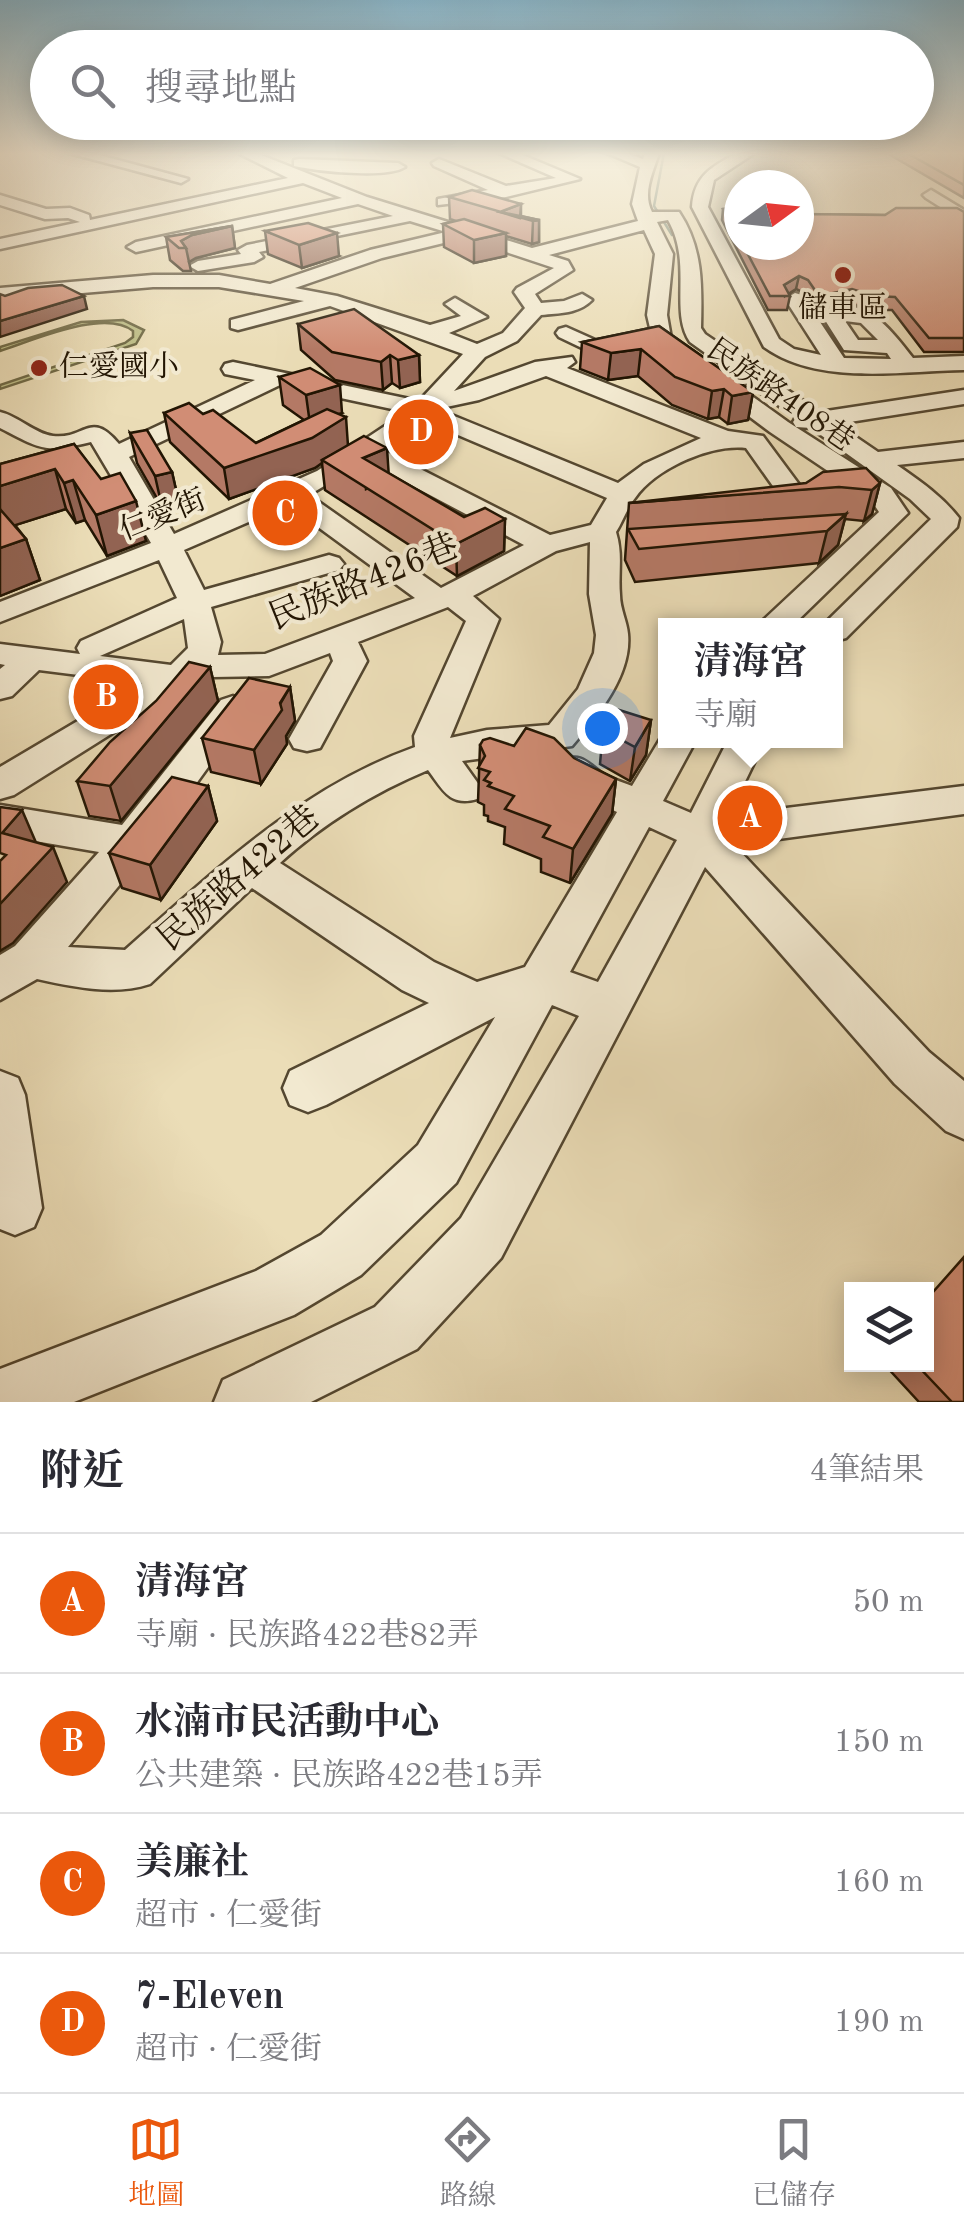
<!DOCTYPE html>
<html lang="zh-TW">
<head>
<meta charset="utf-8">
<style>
	body { margin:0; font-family:"Old Standard TT","Noto Serif TC",serif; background:#f7f7f7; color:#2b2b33 }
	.controls { position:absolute; right:30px; bottom:30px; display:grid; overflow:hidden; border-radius:0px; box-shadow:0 5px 25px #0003 }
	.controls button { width:90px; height:90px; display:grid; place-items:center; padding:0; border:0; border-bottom:2px solid #e1e1e2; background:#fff; color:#2b2b33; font:50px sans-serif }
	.compass { position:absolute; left:724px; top:170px; width:90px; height:90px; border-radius:50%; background:#fff; box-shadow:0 5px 25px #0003; rotate:75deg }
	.you { position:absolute; left:602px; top:728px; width:35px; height:35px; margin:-25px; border:8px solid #fff; border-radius:50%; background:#1a73e8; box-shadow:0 0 0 15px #1a73e833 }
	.badge { display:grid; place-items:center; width:65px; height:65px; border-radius:50%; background:#ea580c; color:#fff; font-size:32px; font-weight:700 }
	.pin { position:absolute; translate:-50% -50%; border:5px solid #fff; box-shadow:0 2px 10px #0006 }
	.popup { position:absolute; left:658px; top:618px; width:185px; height:130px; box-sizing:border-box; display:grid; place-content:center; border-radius:0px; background:#fff; filter:drop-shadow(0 2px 8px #0005); font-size:32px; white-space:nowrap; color:#7c7c81 }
	.popup b { font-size:38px; color:#2b2b33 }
	.popup::after { content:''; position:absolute; left:50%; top:100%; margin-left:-20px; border:20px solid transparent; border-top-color:#fff }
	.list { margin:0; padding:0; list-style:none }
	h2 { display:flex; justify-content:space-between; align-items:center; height:130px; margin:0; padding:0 40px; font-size:42px }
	h2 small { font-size:32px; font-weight:400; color:#7c7c81 }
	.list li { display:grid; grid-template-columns:65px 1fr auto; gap:30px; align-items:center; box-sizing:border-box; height:140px; padding:0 40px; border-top:2px solid #e1e1e2 }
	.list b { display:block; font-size:38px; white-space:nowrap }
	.list p { margin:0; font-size:32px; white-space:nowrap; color:#7c7c81 }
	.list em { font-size:32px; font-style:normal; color:#7c7c81 }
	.icon { flex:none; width:55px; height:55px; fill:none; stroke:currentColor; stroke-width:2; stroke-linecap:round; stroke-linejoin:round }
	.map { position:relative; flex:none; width:964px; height:1402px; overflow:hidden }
	.search { position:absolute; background:#fff; box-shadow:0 5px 25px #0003; left:30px; right:30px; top:30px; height:110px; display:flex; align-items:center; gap:25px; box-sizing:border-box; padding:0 35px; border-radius:55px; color:#7c7c81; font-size:38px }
	.sheet { height:690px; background:#fff }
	nav { display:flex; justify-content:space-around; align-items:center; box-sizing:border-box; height:140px; border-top:2px solid #e1e1e2; background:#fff; font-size:28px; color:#7c7c81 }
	nav a { display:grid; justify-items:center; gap:5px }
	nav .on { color:#ea580c }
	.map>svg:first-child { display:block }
	.green { fill:#bfbf89; stroke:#706a46; stroke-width:2.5 }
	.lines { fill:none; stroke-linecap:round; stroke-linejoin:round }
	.stream { stroke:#697a67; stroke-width:2.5 }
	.minor-casing { stroke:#544730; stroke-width:5 }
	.minor { fill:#f2e9d0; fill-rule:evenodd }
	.wall { fill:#b47965; stroke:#221503; stroke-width:2.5 }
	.shaded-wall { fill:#926352; stroke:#221503; stroke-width:2.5 }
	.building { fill:#d18d75; stroke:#221503; stroke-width:2.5 }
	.poi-dot { fill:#8f2418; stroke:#f2e9d0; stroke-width:4 }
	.labels { text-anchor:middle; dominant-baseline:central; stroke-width:8; stroke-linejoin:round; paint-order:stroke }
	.far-poi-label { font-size:30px; fill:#221503; stroke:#f2e9d0 }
	.far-street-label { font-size:30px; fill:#221503; stroke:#f2e9d0 }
	.street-label { font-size:35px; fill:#221503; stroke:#f2e9d0 }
</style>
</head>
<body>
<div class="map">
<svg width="964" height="1402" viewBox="0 0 964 1402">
	<rect width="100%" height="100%" fill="#ebddb7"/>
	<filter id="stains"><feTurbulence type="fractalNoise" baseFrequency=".002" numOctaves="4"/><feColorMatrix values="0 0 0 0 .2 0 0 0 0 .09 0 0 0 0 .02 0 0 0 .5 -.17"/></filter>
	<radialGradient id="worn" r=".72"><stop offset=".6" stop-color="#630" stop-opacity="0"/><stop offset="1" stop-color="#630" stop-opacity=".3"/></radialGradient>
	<path class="green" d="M123,320L144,330L136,344L0,389V385L125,343L133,337V331C104,308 32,341 0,351V347L81,322Z"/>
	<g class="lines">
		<path class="stream" d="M664,153L654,206L672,235"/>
		<g class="minor-casing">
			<g id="minor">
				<path d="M69,153H92L188,179L181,183Z"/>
				<path d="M238,153H256L367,197L532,248L638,221L632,204L640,167L607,153H626L643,159L645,153H659C653,172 642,193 652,212H679C703,248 702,285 701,328L705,334L820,412L964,390V404L837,424L878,452L964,442V458L897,465C920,481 942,496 959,518L957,527L846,638L835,641V626L824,624L931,519L910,499L811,428L796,427L793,422L796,418L690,342C669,311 693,263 668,220L657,222L673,254L667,315L671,338L788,422L891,488L908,513L792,626H757L879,512L871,500L770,432L654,345L647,315L655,254L644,230L549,255L568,261L573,270L535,294L541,303L564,301L582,294L592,300C578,314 560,313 541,315L517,341L485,357L454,391L535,362L572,357L575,362L567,368L728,431L763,436L812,502L798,510L761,511L757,505L761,499L780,496L746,448C711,444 656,468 635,498C627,508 623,521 616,532C623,554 618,573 620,595C620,609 627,621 628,634C632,675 597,717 572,746L462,761L482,789L477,799C450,807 443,790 428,770C373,793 324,823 280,863L434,962L477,982L525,967L617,812L574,792L556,769L562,760C582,754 585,761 600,772C609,778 622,782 632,786L665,731V740H696L663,801L691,813L728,740H765L729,815L964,786V814L734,845L929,1052L964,1081V1139L946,1131L895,1084L705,867L501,1258L417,1349L311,1402H214L223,1380L375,1307L461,1218L579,1016L552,1005L456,1183L361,1275L294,1315L74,1402H0V1369L256,1271L321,1235L418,1145L495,1017L326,1105L308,1112L290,1105L283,1088L290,1071L429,1003L402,990L252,888L150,984C114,996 74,987 37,979L0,1000V955L15,946L99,852L0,835V805L122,825L221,700L233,696L245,700L251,708L245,716L146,853L68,947L125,950C215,871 300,788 415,747L414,736L466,621L448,607L358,642L367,661L320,748L307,751L294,748L289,739L333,661L330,653L269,676L213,677L189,685L14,795L0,799V767L142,683L39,670L12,696L0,699V669L5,665L0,664V644L80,654L77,648L81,641L177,598L159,560L0,622V602L151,543L91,442C43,453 43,450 0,428V412C18,416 35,434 53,436C85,440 90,409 119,444L255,380L225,374L222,369L225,364L233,362L419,401L463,354L330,306L238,330L231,328V320L304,301L219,287H153L0,300V288L153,275H219L270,284L370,250L446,232L410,221L259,252L263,257L254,262L198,271L189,266L198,261L241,254L238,250L247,245L393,216L358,204L136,252L127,247L136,242L342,198L303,183L0,249V239L80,222L68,218L45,219L0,205V195L46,209L70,208L89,215L90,220L288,178ZM464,238L554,268L517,288L514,292L525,308L503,333L477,344L449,333L487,317L455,298L445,304L461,316L430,325L337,296L295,288L382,258ZM546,376L701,438L644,464L618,483L437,409L479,400ZM280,385L406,412L317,471L174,534L129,457ZM425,421L607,498L591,525L550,535L383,450ZM366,461L524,545L441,588L309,495ZM288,505L415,598L265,654L218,655L221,642L211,607L339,570L344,564L339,558L329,555L204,590L184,550ZM590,542L589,594L596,635L594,653L578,689L549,725L487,730L450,738L499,619L473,596L556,551ZM184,619L188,648L171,665L100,656ZM649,827L677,840L598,982L570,972Z"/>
				<path d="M499,153H518L580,179L506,197L438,205V199L488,190L434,166L432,163L439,159L506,186L556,178Z"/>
				<path d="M738,153H755L714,180L708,207L779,339L794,349L821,355L785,299L795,293L802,295L844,358L891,359L887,353L844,350L823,317C859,286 893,332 913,358L964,356V370C901,371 818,386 764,347L692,207C694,176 712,166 738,153ZM845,321L861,323L878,340H858Z"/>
				<path d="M299,159L398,163L405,167C386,179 318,171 294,166V160Z"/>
				<path d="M931,190L964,210V222L926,198L923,195Z"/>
				<path d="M566,327L613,348L616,353L605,359L559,337L556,333L559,329Z"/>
				<path d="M0,1071L18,1078L25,1095L42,1208L34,1227L15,1235L0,1229Z"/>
			</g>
		</g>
		<use href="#minor" class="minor"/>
	</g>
	<g class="wall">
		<path d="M887,153H956L964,155V198Z"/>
		<path d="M449,197L521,204V216L539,220V242L532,244L506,236V256L474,263L444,247L443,224L456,221L450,219Z"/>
		<path d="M739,208V245H799L801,214L885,215L964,212V352H924L892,310H871L849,303L816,310L805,293L796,289L789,294L790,296L787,310H768L722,220L723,209Z"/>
		<path d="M232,226L235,248L196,258L189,262L191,271H183L170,260L166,237Z"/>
		<path d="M265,231L339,256L302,268L268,254Z"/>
		<path d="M298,324L419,355L420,382L400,388L392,383L383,390L335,380L301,350Z"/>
		<path d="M659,326L753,392L748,420L728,424L719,417L708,419L672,405L638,376L608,380L580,369L582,342Z"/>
		<path d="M279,377L342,413L339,414L348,444L388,473L464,517L505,519L504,551L457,576L325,490L322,463L315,468L229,499L170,442L164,413L256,443L304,420L283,405Z"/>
		<path d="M130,433L172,472L179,503L162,507L137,463Z"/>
		<path d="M74,444L146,541L107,556L85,520L76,523L66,509L15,525L26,539L40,580L0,596V464Z"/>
		<path d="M880,483L872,514L864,521L845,519L838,545L819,563L635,582L625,560L629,503Z"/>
		<path d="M210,667L218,701L121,821L89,816L77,781Z"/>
		<path d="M290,687L295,721L286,736L287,744L261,784L211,772L202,738Z"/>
		<path d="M651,720L646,755L630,781L600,764L603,730Z"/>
		<path d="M480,745L514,746L574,758L616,779L612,814L570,883L541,872V859L504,844L505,827L488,821V816L484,815V805L478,802Z"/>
		<path d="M208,786L217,821L161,900L122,888L109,853Z"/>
		<path d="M884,1364H926L964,1402H919Z"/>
	</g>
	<g class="shaded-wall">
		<path d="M521,204L520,218L500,212Z"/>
		<path d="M539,220V242L532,244L533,221Z"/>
		<path d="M232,226L235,248L196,258L189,262L186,248L181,241L192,235Z"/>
		<path d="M337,233L339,256L302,268L299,245Z"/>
		<path d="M506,233V256L474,263V240Z"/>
		<path d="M799,276L796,289L785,296L784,285Z"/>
		<path d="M852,289L849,303L816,310L819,296Z"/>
		<path d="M84,296L87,309L0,337V321Z"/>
		<path d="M641,349L638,376L608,380L611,353Z"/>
		<path d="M390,355L392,383L383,390L381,362Z"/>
		<path d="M419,355L420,382L400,388L398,360Z"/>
		<path d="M340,385L342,413L310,424L306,395Z"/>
		<path d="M724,389L719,417L708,419L712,391Z"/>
		<path d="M753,392L748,420L728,424L732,396Z"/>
		<path d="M346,417L348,446L322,460V463L315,468L229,499L224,468Z"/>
		<path d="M387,448L389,478L366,489L363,458Z"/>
		<path d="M55,469L66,509L0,530V486Z"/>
		<path d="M172,472L179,503L162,507L155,476Z"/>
		<path d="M73,480L85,520L76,523L64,483Z"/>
		<path d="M880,483L872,514L864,521L872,490Z"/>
		<path d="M136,501L146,541L107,556L96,515Z"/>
		<path d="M846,514L838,545L819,563L827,531Z"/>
		<path d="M505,519L504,551L457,576L456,544Z"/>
		<path d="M26,539L40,580L0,596V548Z"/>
		<path d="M210,667L218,701L121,821L110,786Z"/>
		<path d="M290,687L295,721L286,736L287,744L261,784L254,750Z"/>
		<path d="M651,720L646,755L630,781L635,747Z"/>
		<path d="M616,779L612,814L570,883L573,849Z"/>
		<path d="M208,786L217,821L161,900L150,865Z"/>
		<path d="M22,810L37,845L2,833Z"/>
		<path d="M53,847L67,882L13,943L0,951V904Z"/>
	</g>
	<g class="building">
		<path d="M907,153H956L964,155V185Z"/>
		<path d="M472,190L521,204L500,212L539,220L533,221L449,197Z"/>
		<path d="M739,208V238L723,209Z"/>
		<path d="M896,208H957L964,212V338H929L895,297L874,296L852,289L819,296L808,280L799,276L784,285L790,296H770L743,245H799V210L801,214L885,215Z"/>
		<path d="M464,219L506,233L474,240L443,224Z"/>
		<path d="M308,223L337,233L299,245L265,231Z"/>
		<path d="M232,226L192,235L181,241L186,248H179L166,237Z"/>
		<path d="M62,285L84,296L0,321V294L5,296L28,288Z"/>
		<path d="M354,309L419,355L398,360L390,355L381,362L332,352L298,324Z"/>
		<path d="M659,326L753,392L732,396L724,389L712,391L675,377L641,349L611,353L582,342Z"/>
		<path d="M310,368L340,385L306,395L279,377Z"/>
		<path d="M189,403L203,414L213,410L256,443L327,409L346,417L312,438L224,468L164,413Z"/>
		<path d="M147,430L172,472L155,476L130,433Z"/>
		<path d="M364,436L387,448L363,458L464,517L485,508L505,519L456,544L322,460Z"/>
		<path d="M74,444L101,479L120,473L136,501L96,515L73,480L64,483L55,469L0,486V464Z"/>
		<path d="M866,468L880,483L872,490L839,487L629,503L806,483L823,472Z"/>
		<path d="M0,509L26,539L0,548Z"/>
		<path d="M846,514L827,531L639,549L628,529Z"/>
		<path d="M189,662L210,667L110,786L77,781L110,742L156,701Z"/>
		<path d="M249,678L290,687L280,703L282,710L254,750L202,738Z"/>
		<path d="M616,709L651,720L635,747L603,730Z"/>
		<path d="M526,728L554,738L574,758L616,779L573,849L543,837L550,826L505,809L514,796L488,786L491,783L484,780L490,772L478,768L485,756L480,745L483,740L490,738L514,746Z"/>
		<path d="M172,777L208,786L150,865L109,853Z"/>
		<path d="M0,807L22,810L2,833L53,847L0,904V861L6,855L0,853Z"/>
		<path d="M964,1257V1402H952L916,1364H926V1300Z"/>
	</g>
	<linearGradient id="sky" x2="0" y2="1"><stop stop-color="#88b8cf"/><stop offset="0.44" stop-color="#f6f0df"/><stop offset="1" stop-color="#f6f0df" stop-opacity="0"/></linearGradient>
	<rect width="964" height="349" fill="url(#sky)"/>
	<g class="poi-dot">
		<circle cx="843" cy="275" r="10"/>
		<circle cx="39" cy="368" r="10"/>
	</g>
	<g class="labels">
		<g class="far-poi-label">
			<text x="843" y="309">儲車區</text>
			<text x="59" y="368" text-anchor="start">仁愛國小</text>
		</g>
		<g class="far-street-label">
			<text transform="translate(780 396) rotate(35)">民族路408巷</text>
			<text transform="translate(163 516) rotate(-22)">仁愛街</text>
		</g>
		<g class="street-label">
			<text transform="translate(364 583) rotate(-22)">民族路426巷</text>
			<text transform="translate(239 879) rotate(-41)">民族路422巷</text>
		</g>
	</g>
	<rect width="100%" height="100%" filter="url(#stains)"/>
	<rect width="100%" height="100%" fill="url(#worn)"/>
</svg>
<div class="controls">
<button><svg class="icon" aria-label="layers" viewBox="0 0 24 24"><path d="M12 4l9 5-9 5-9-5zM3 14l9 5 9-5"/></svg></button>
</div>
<svg class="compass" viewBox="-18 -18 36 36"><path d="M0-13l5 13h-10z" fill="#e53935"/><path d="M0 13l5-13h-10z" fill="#7c7c81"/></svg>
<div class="you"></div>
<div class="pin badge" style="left:750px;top:818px">A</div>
<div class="popup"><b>清海宮</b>寺廟</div>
<div class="pin badge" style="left:106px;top:697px">B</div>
<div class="pin badge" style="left:285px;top:513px">C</div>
<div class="pin badge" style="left:421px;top:432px">D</div>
<div class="search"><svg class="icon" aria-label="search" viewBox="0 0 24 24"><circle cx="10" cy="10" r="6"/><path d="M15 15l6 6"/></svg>搜尋地點</div>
</div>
<section class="sheet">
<h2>附近<small>4筆結果</small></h2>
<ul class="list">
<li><span class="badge">A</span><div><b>清海宮</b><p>寺廟 · 民族路422巷82弄</p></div><em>50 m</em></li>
<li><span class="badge">B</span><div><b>水湳市民活動中心</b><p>公共建築 · 民族路422巷15弄</p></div><em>150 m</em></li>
<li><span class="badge">C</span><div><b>美廉社</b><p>超市 · 仁愛街</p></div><em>160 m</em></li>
<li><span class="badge">D</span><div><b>7-Eleven</b><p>超市 · 仁愛街</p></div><em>190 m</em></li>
</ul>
</section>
<nav>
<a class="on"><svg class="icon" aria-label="map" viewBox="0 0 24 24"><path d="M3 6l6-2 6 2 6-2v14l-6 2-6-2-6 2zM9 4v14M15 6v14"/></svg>地圖</a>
<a><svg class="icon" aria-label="directions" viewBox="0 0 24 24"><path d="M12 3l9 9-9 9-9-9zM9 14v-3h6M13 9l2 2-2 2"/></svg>路線</a>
<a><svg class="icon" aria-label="saved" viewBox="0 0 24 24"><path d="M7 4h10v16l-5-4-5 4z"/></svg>已儲存</a>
</nav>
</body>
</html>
